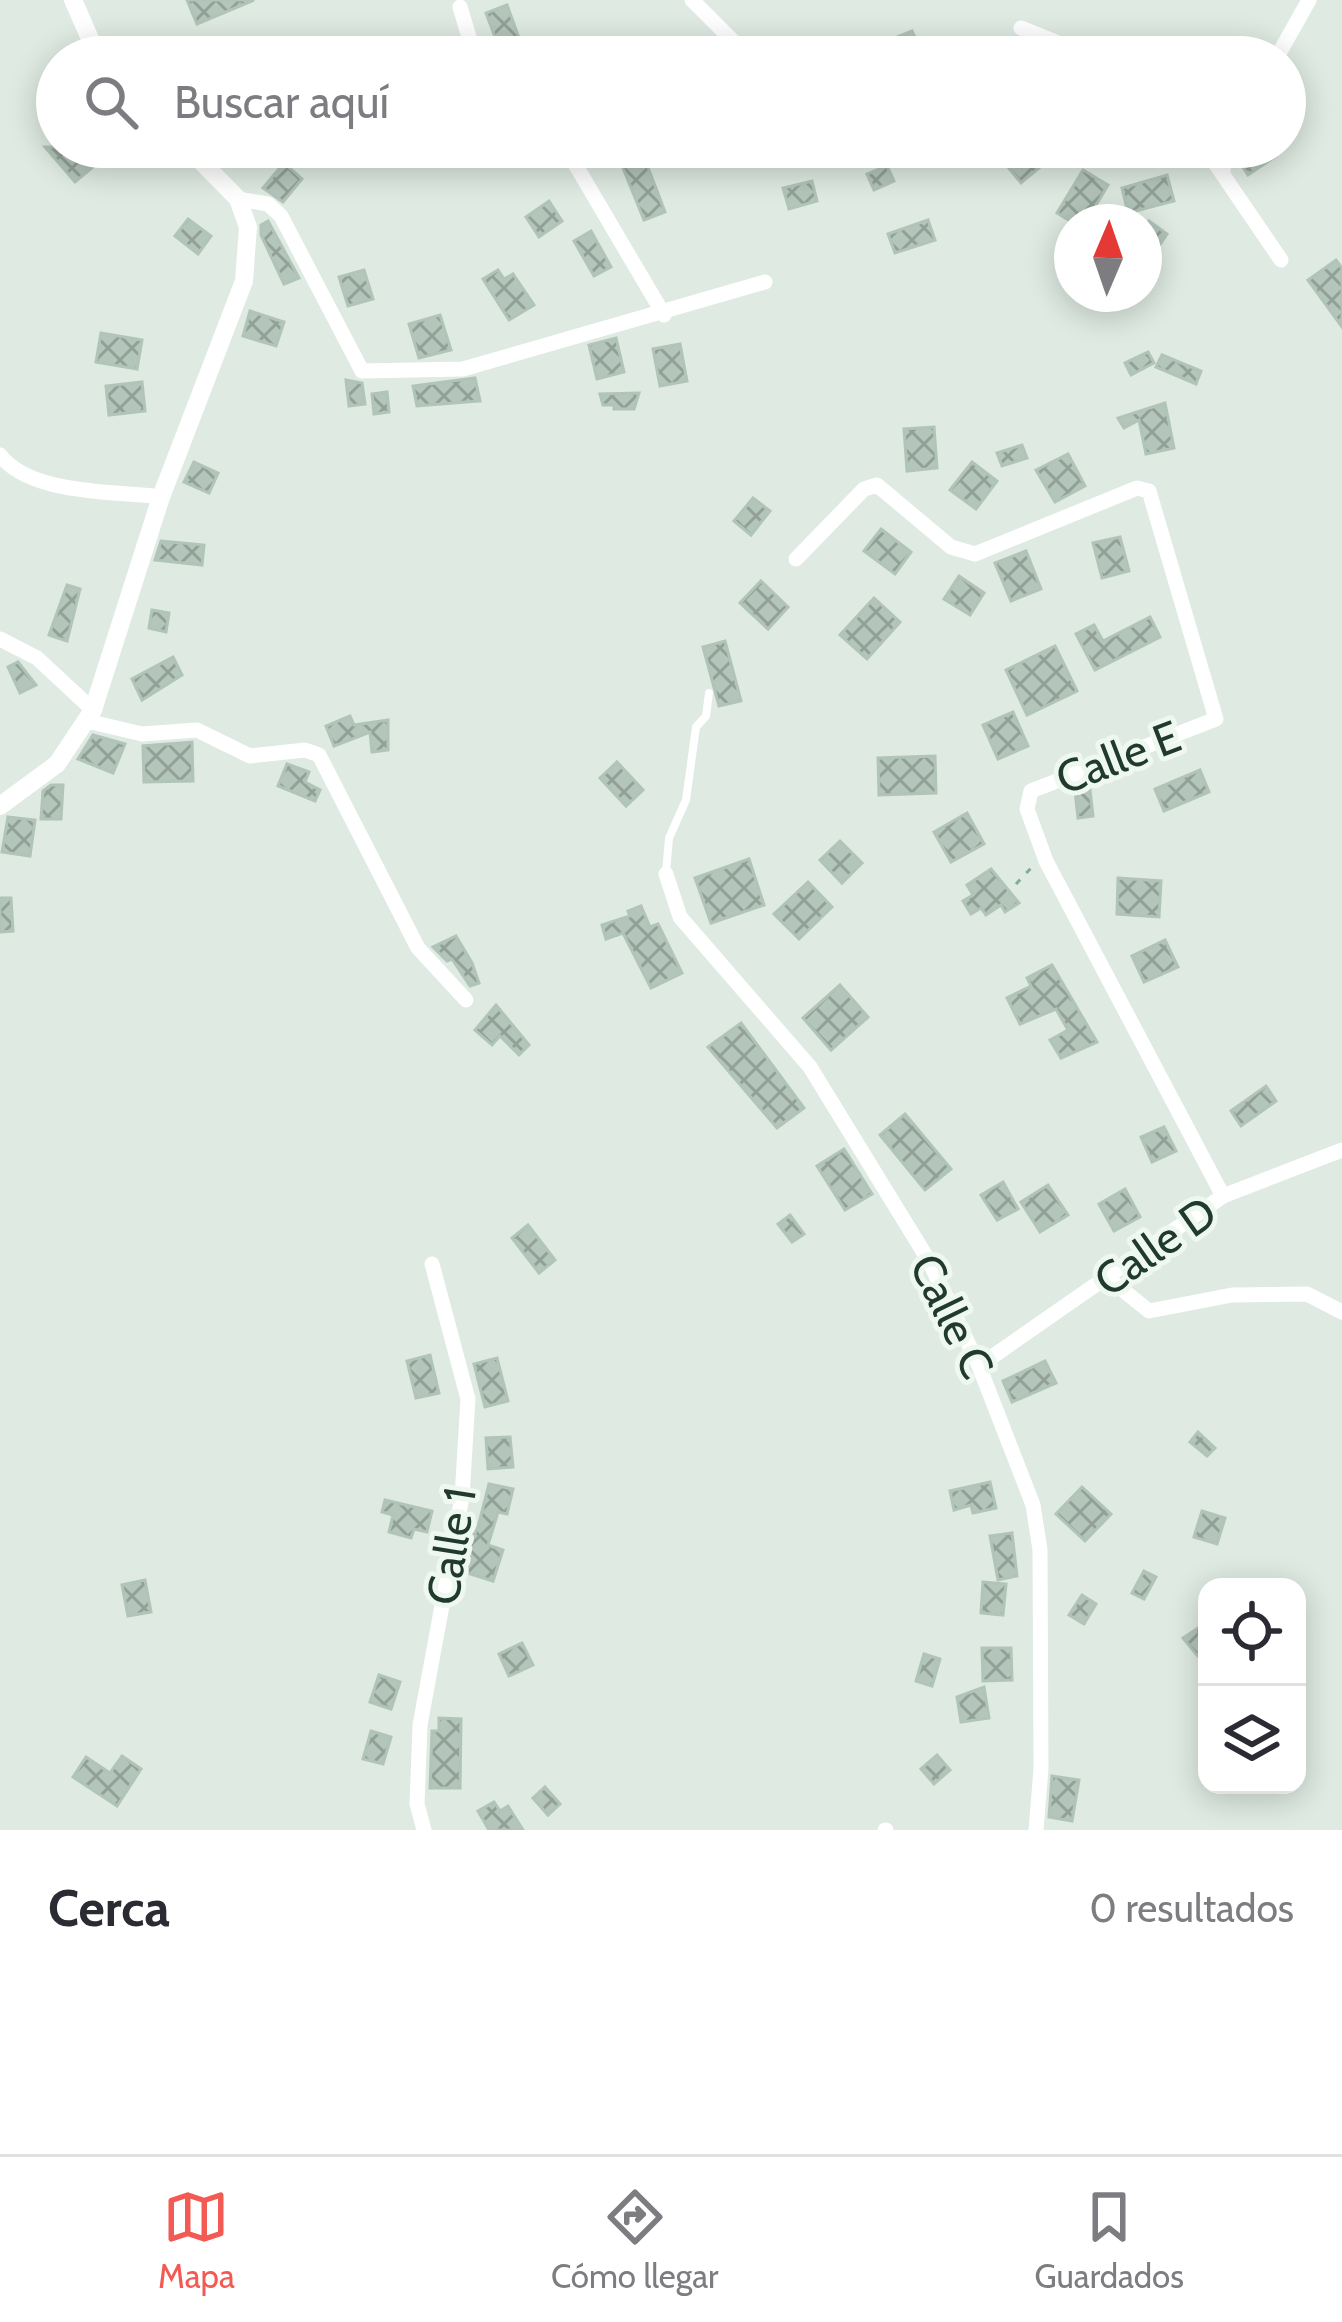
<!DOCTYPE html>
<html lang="es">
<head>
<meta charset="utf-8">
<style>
	body { margin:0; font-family:Cabin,sans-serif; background:#f7f7f7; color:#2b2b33 }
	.controls { position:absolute; right:36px; bottom:36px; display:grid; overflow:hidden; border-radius:24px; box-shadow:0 6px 30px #0003 }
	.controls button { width:108px; height:108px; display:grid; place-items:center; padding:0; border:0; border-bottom:3px solid #e1e1e2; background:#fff; color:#2b2b33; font:60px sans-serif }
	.compass { position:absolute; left:1054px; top:204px; width:108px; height:108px; border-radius:50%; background:#fff; box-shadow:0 6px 30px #0003; rotate:2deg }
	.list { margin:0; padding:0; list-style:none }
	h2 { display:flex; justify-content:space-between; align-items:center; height:156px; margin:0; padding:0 48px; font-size:51px }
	h2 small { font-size:39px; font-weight:400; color:#7c7c81 }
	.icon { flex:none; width:66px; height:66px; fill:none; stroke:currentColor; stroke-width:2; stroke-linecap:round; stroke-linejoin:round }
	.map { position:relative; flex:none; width:1342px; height:1830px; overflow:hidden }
	.search { position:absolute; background:#fff; box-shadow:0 6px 30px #0003; left:36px; right:36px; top:36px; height:132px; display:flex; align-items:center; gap:30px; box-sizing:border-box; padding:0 42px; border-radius:66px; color:#7c7c81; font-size:45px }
	.sheet { height:324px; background:#fff }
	nav { display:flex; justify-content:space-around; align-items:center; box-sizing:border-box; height:168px; border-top:3px solid #e1e1e2; background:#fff; font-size:33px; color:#7c7c81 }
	nav a { display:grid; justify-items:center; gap:6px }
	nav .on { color:#f35a53 }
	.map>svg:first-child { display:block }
	.building { fill:url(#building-cross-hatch); stroke:#b1c4b8; stroke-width:3 }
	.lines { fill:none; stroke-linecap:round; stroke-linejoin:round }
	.path { stroke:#7eae96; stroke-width:3; stroke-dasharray:6 9; stroke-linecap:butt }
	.service { stroke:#fff; stroke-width:8 }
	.minor { stroke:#fff; stroke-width:15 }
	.tertiary { stroke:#fff; stroke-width:18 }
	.labels { text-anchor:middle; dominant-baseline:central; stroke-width:10; stroke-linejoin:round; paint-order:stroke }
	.street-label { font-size:45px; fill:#203a2e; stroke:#eff7f1 }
</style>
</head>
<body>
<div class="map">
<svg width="1342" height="1830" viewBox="0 0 1342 1830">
	<defs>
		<pattern id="building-cross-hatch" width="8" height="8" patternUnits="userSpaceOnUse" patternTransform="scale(3)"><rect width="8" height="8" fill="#b4c5bb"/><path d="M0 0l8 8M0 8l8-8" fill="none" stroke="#92a198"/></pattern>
	</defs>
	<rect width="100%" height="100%" fill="#deeae2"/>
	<g class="building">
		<path d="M187,0H254L197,24Z"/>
		<path d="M507,5L522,46L501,53L486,13Z"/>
		<path d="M912,31L924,57H892L885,42Z"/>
		<path d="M45,147H117L75,182Z"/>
		<path d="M1010,147H1042L1051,158L1021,183L999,156Z"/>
		<path d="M1244,147H1270L1276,156L1248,175L1237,158Z"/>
		<path d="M641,149L665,212L644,220L619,158Z"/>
		<path d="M284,163L302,179L283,202L263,188Z"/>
		<path d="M887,166L894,181L874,190L867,174Z"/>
		<path d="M1083,170L1108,185L1086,222H1072L1057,213Z"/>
		<path d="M1167,175L1174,201L1128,213L1122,188Z"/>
		<path d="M812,181L817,201L789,209L783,188Z"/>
		<path d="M549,201L562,221L539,237L526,217Z"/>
		<path d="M188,219L211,236L198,254L175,236Z"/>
		<path d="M928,220L935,240L895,253L888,234Z"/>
		<path d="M268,221L299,278L284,284L261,235V225Z"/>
		<path d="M1149,221L1167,234L1144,268V229Z"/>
		<path d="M591,231L611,267L594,276L574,241Z"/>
		<path d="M1336,260L1342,268V327L1308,280Z"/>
		<path d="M364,270L373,299L348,306L339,277Z"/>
		<path d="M498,270L504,279L513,274L534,305L509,320L483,279Z"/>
		<path d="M250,311L284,322L276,346L243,336Z"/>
		<path d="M440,315L451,350L419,358L409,324Z"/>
		<path d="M101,333L142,340L137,369L96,362Z"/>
		<path d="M616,338L624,372L597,379L589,345Z"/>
		<path d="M680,344L687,381L660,386L653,349Z"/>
		<path d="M1148,352L1154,363L1131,375L1125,363Z"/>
		<path d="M1162,355L1201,371L1196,384L1156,367Z"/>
		<path d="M475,378L480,401L417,406L413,386Z"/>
		<path d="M346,380L362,383L365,404L349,406Z"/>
		<path d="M142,382L145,411L109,415L106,386Z"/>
		<path d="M387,392L389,412L374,414L372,394Z"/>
		<path d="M639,393L634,409H614V405H603L600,394Z"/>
		<path d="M1165,403L1174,448L1146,454L1139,420L1124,428L1118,418Z"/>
		<path d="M934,427L937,468L907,471L904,429Z"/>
		<path d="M1022,445L1027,458L1002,466L997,453Z"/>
		<path d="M1068,454L1085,486L1055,502L1036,470Z"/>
		<path d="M194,462L218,473L209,493L184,482Z"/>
		<path d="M972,462L997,481L976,509L950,490Z"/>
		<path d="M753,498L770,511L751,535L734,521Z"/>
		<path d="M881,529L911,552L895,574L864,551Z"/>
		<path d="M1120,537L1129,571L1102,578L1093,543Z"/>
		<path d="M161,541L204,545L202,565L155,560Z"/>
		<path d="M1026,551L1041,589L1011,601L995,563Z"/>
		<path d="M959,576L984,593L970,615L944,599Z"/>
		<path d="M761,581L788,607L768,629L740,603Z"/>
		<path d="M67,585L80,589L67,641L49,635Z"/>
		<path d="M874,598L900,622L867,659L840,635Z"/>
		<path d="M152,610L169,613L166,632L149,628Z"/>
		<path d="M1150,617L1160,637L1095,670L1076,634L1094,625L1103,641Z"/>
		<path d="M725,641L741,701L719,706L703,647Z"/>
		<path d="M1055,646L1077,691L1027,715L1006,670Z"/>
		<path d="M173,657L182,675L142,700L132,679Z"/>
		<path d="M18,662L36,685L20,693L8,667Z"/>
		<path d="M1013,712L1028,746L998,759L983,725Z"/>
		<path d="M350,716L354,725L388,720V750L372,752L370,732L334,746L326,726Z"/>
		<path d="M93,735L125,744L113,773L78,759Z"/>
		<path d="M192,742L193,781L144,782L143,746Z"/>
		<path d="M935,756L936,793L879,795L878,758Z"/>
		<path d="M617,762L643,790L626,806L600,778Z"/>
		<path d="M287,764L309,772L305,782L320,790L315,801L278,786Z"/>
		<path d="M1200,770L1209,792L1164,811L1155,789Z"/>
		<path d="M51,785H63L61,819H41L43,791Z"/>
		<path d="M1090,790L1093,816L1078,818L1075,791Z"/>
		<path d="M967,813L984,844L951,862L934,832Z"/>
		<path d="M8,817L35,820L30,856L2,852Z"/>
		<path d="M840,841L862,863L842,883L820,860Z"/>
		<path d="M749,859L764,905L711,923L695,878Z"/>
		<path d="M991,869L1019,903L1005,912L1001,905L986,915L981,908L971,914L963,901L973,895L967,885Z"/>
		<path d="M1118,878L1161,881L1159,917L1117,914Z"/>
		<path d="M808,882L832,907L799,939L774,914Z"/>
		<path d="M0,898H11L13,931L0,932Z"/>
		<path d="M641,906L650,927L658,924L682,973L651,988L623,933L606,939L602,925L630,916L628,911Z"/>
		<path d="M456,936L472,963L479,983L470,986L452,959L447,961L433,947Z"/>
		<path d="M1165,940L1178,967L1144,982L1132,956Z"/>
		<path d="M1052,965L1097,1042L1061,1058L1050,1040L1068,1030L1056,1009L1020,1024L1007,998L1031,986L1027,978Z"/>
		<path d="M840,985L868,1017L831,1050L803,1018Z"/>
		<path d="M496,1005L529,1045L519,1055L500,1036L492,1045L475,1030Z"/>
		<path d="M741,1023L804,1108L777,1128L708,1047Z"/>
		<path d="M1266,1086L1276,1101L1241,1126L1231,1111Z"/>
		<path d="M905,1114L951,1169L925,1190L880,1135Z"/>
		<path d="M1164,1127L1176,1151L1152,1162L1141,1137Z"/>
		<path d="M844,1149L872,1194L845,1210L817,1166Z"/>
		<path d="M1003,1182L1018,1209L997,1220L981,1195Z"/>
		<path d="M1048,1185L1068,1215L1040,1232L1021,1202Z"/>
		<path d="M1125,1189L1140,1217L1114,1231L1099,1204Z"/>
		<path d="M790,1215L804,1234L792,1242L778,1224Z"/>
		<path d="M528,1225L555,1260L539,1273L512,1238Z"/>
		<path d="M430,1355L439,1393L416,1398L407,1361Z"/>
		<path d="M497,1358L508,1401L485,1407L474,1364Z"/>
		<path d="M1045,1361L1056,1383L1012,1402L1003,1381Z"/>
		<path d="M1198,1432L1215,1448L1207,1456L1190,1442Z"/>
		<path d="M510,1437L513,1467L488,1469L486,1438Z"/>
		<path d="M990,1482L996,1508L973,1513L971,1505L954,1510L950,1491Z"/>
		<path d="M489,1484L513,1489L507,1514L498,1512L488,1545L503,1550L493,1581L461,1571L468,1533L474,1535L478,1527Z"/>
		<path d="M1082,1487L1111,1514L1085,1541L1056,1514Z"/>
		<path d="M385,1500L432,1511L427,1532L414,1529L411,1538L389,1532L393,1515L382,1512Z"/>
		<path d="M1202,1511L1225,1518L1217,1544L1194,1537Z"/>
		<path d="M1012,1533L1017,1576L998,1580L990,1536Z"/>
		<path d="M1144,1571L1156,1577L1144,1599L1132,1593Z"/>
		<path d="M145,1580L151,1612L128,1616L122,1585Z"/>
		<path d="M983,1582L1006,1584L1003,1615L981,1613Z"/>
		<path d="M1082,1595L1096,1604L1084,1624L1069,1615Z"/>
		<path d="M1201,1626L1207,1635V1667L1183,1638Z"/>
		<path d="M522,1643L533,1665L509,1676L499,1654Z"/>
		<path d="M982,1648H1011L1012,1680L983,1681Z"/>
		<path d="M924,1654L940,1659L932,1686L916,1681Z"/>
		<path d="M379,1675L400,1682L391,1709L370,1702Z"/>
		<path d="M984,1687L989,1718L961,1722L957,1697Z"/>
		<path d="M439,1718L461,1719L460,1788H430L432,1731H439Z"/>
		<path d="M371,1731L391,1737L383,1764L363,1759Z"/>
		<path d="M937,1755L950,1770L934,1784L921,1769Z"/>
		<path d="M122,1756L141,1769L117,1806L73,1777L86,1757L110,1773Z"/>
		<path d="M1052,1776L1079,1780L1072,1821L1049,1817Z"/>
		<path d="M545,1787L560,1804L548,1815L533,1798Z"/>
		<path d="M494,1802L500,1811L508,1806L523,1830H489L478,1811Z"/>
	</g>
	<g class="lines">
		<path class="path" d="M1016,884L1033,866"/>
		<path class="service" d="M666,872L669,838L686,800L696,727L706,716L709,693"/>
		<g class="minor">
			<path d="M692,0L749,57"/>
			<path d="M460,7L475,57"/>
			<path d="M1021,28L1093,57"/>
			<path d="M1277,57L1309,0"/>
			<path d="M565,147L664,315"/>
			<path d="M1204,147L1281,260"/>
			<path d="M1223,171L1226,147"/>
			<path d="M238,199L268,204L281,216L362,371L463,369L765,282"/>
			<path d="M0,455C30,495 115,491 161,497"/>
			<path d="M796,559L864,489L877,485L951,547L975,554L1137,488L1149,491L1216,719L1031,791L1027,809L1046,861L1223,1196"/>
			<path d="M0,639L37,658L93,710"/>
			<path d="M87,721L142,734L197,730L250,756L305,750L319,755L418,948L466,1000"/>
			<path d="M666,874L680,917L810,1067L929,1261L979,1366L1033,1505L1040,1550L1041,1769L1036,1830"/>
			<path d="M1109,1279L1149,1311L1232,1295L1307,1294L1342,1312"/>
			<path d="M979,1366L1223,1196L1342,1150"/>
			<path d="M424,1830L417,1804L420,1725L462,1497L468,1399L432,1264"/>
			<path d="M885,1830H886"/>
		</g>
		<g class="tertiary">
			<path d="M73,0L98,57"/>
			<path d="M0,806L57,764L93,710L161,497L244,281L248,227L238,199L187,147"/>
		</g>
	</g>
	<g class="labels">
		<g class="street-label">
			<text transform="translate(1118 757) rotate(-21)">Calle E</text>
			<text transform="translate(1155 1246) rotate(-35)">Calle D</text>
			<text transform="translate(952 1316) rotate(64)">Calle C</text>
			<text transform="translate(451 1546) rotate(-81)">Calle 1</text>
		</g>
	</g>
</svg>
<div class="controls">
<button><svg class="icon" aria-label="locate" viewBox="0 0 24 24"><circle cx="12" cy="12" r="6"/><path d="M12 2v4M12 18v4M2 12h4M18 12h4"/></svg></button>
<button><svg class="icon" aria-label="layers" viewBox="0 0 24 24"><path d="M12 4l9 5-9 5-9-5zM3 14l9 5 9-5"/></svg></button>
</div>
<svg class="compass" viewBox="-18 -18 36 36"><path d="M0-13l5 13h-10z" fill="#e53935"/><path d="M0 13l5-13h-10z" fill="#7c7c81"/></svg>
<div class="search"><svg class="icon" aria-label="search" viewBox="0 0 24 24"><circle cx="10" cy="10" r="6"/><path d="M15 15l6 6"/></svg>Buscar aquí</div>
</div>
<section class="sheet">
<h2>Cerca<small>0 resultados</small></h2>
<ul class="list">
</ul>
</section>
<nav>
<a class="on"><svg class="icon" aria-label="map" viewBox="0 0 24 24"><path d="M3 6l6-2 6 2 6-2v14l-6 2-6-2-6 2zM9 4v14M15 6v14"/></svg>Mapa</a>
<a><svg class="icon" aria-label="directions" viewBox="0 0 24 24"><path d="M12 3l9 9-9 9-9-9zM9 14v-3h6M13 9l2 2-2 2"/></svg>Cómo llegar</a>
<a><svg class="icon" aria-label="saved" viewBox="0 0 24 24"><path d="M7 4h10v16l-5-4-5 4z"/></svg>Guardados</a>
</nav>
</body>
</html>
